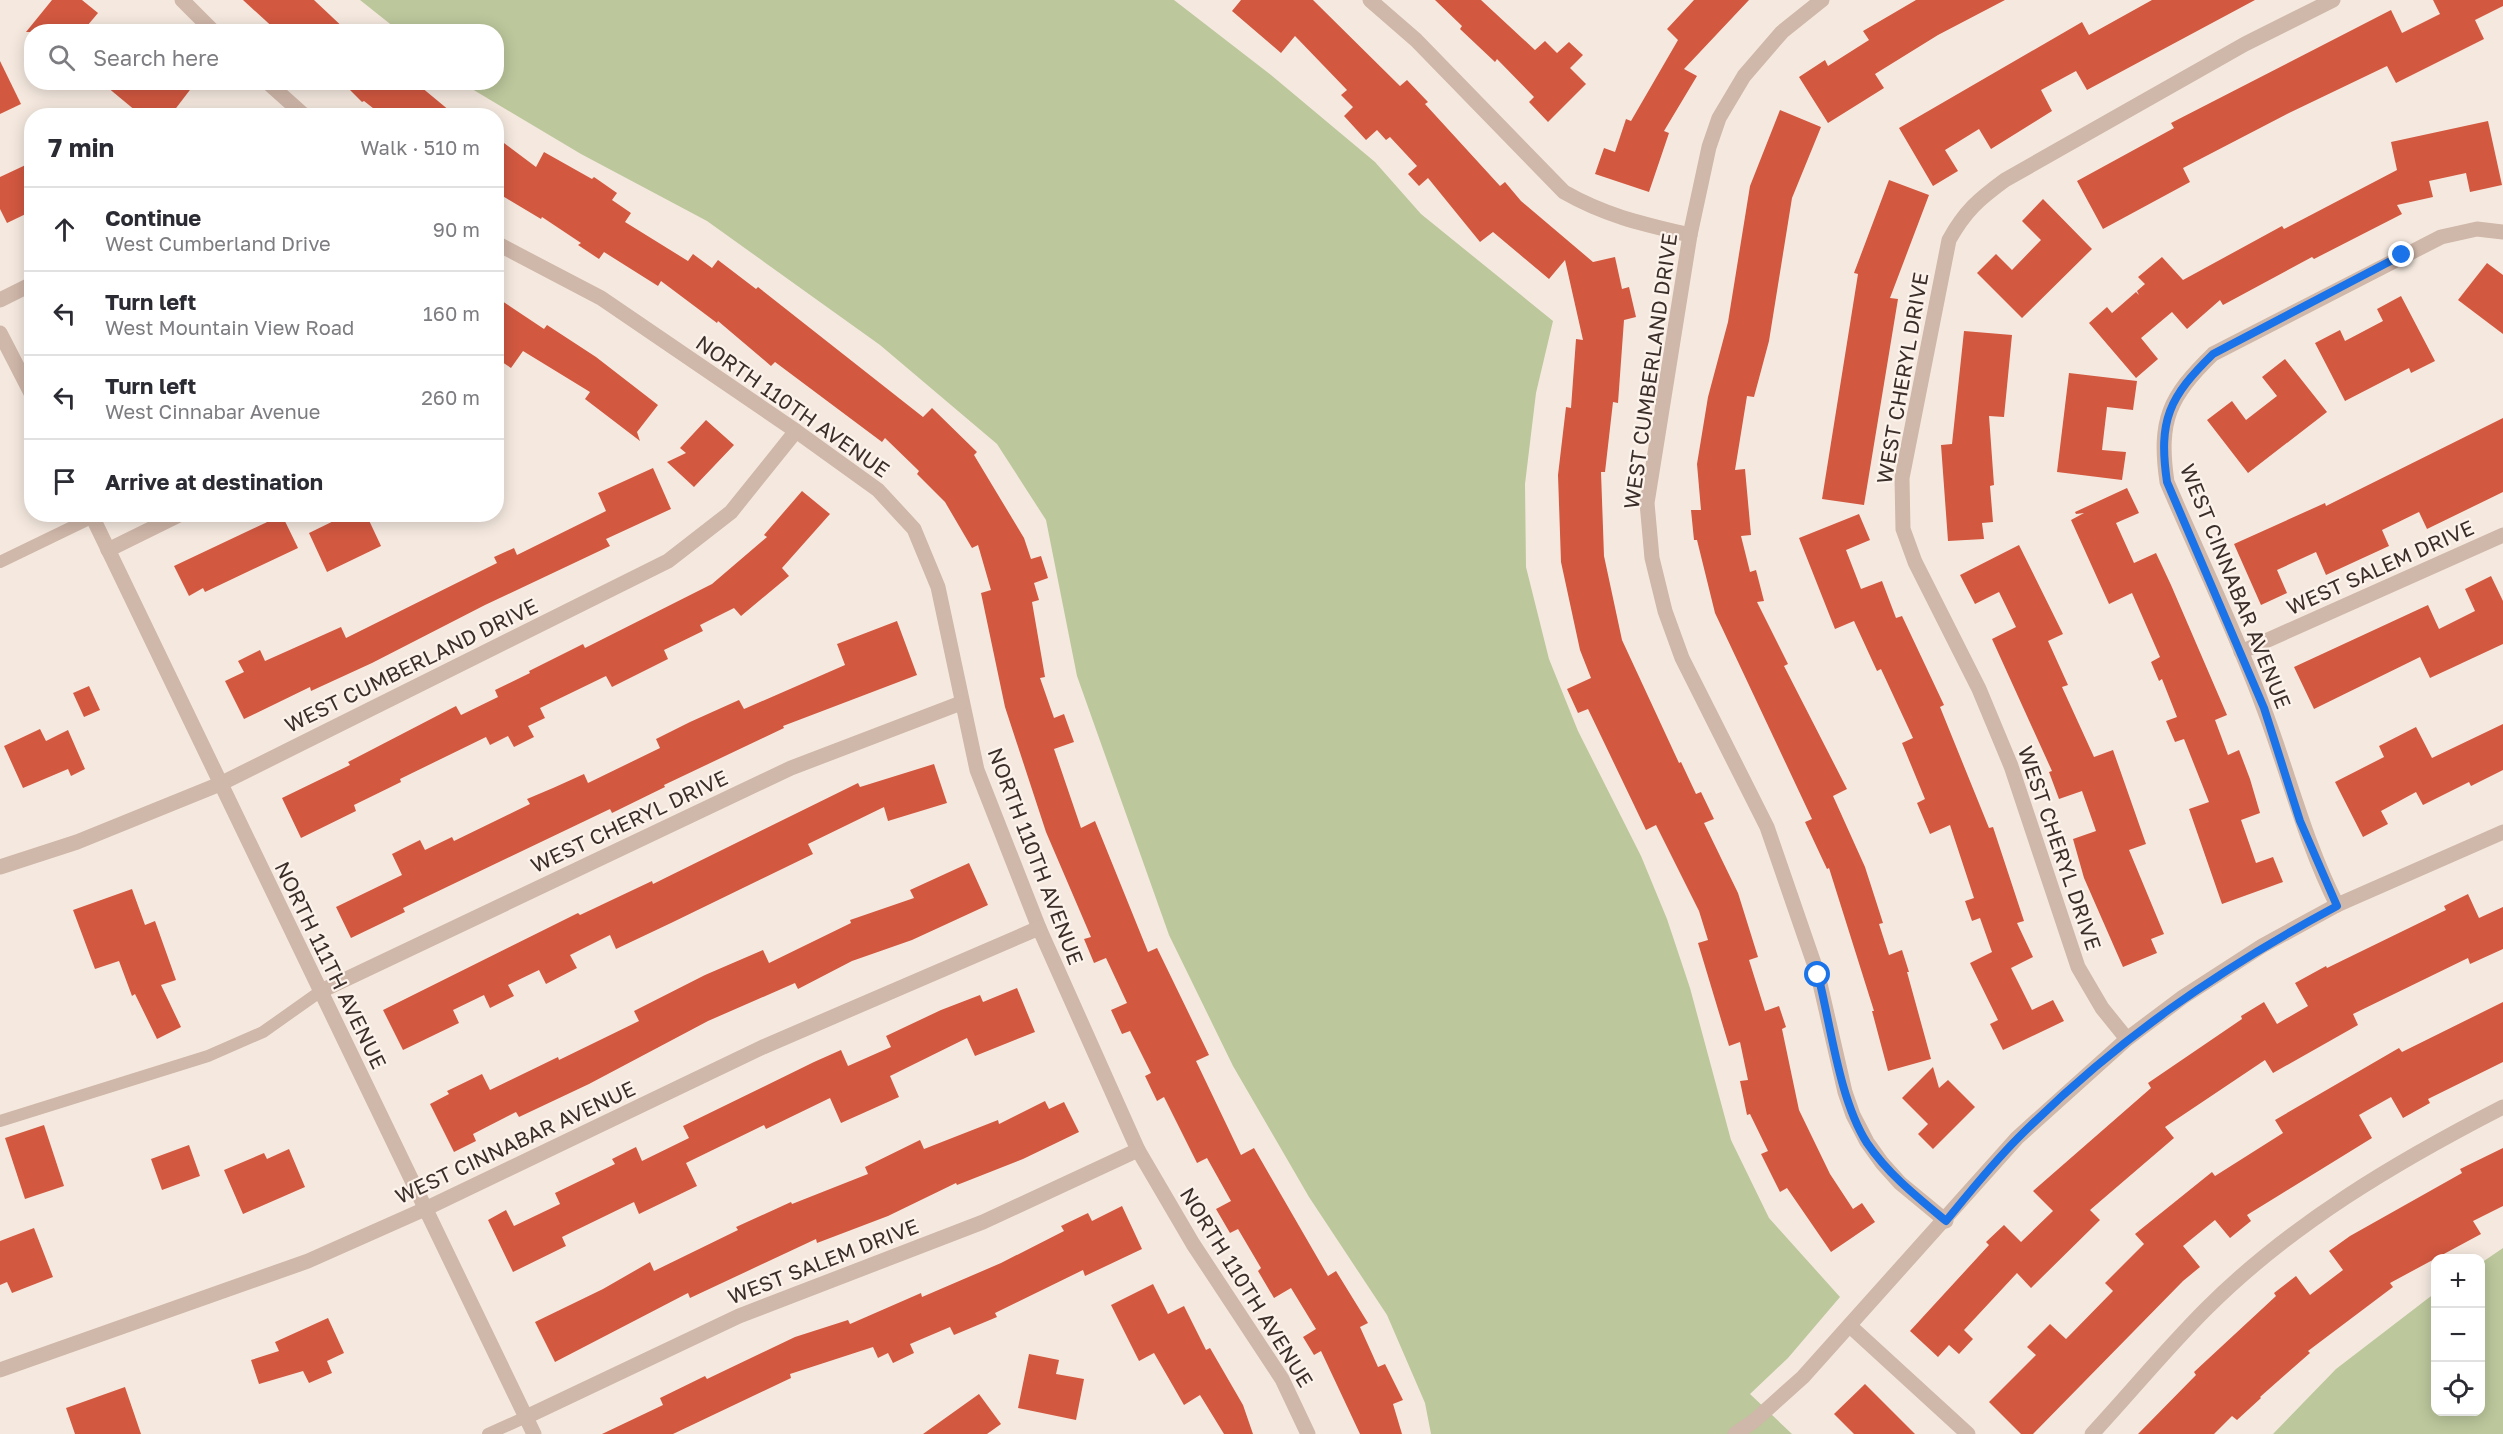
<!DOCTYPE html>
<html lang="en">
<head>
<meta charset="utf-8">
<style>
	body { margin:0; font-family:"Golos Text",sans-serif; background:#f7f7f7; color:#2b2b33 }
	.controls { position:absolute; right:18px; bottom:18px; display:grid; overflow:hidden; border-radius:12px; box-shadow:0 3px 15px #0003 }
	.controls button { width:54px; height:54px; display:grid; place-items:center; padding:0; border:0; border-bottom:2px solid #e1e1e2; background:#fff; color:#2b2b33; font:30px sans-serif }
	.stop { position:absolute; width:18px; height:18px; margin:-14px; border:4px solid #1a73e8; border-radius:50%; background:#fff }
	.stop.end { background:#1a73e8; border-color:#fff; box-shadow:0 2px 6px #0008 }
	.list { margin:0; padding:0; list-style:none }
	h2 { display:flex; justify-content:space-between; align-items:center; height:78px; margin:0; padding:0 24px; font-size:26px }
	h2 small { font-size:20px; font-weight:400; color:#7c7c81 }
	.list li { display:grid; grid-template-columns:39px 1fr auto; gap:18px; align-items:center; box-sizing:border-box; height:84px; padding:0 24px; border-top:2px solid #e1e1e2 }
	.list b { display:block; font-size:22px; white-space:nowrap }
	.list p { margin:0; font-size:20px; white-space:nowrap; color:#7c7c81 }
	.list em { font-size:20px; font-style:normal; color:#7c7c81 }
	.icon { flex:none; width:33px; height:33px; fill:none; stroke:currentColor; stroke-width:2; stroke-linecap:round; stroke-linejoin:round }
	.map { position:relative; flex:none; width:2503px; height:1434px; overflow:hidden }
	.search { position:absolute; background:#fff; box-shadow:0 3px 15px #0003; left:24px; top:24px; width:480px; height:66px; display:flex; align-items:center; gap:15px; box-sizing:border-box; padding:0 21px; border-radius:24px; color:#7c7c81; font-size:22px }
	.panel { position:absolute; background:#fff; box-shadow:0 3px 15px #0003; left:24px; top:108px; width:480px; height:414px; border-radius:24px }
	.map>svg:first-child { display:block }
	.green { fill:#bcc79c }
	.building { fill:#d25840 }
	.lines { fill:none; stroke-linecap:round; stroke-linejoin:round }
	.service { stroke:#cfb7a9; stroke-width:12 }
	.minor { stroke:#cfb7a9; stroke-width:15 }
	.tertiary { stroke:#cfb7a9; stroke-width:15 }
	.route { stroke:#1a73e8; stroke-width:8 }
	.labels { text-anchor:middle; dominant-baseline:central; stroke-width:4.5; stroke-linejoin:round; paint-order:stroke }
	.street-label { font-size:21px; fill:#3c2e29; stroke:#fcf3ec }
</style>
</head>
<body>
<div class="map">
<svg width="2503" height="1434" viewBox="0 0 2503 1434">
	<rect width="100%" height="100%" fill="#f5e9df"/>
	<g class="green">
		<path d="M360,0H1174L1271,75L1375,162L1421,214L1553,321L1536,393L1525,484L1526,567L1549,659L1578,731L1641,856L1667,919L1690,988L1731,1140L1769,1218L1840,1297L1788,1358L1750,1394L1792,1434H1431L1425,1403L1387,1315L1309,1197L1233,1066L1169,935L1077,676L1046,520L997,444L880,345L707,221L581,154L462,83L496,82V32L399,31Z"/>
		<path d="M2503,1248V1434H2273L2336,1369L2435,1293L2436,1412H2480L2481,1263Z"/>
	</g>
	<g class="building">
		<path d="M52,0H82L98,13L82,32H26Z"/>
		<path d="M243,0H314L348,32H278Z"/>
		<path d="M1241,0H1313L1400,86L1407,80L1428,102L1425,104L1500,186L1505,182L1521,201L1593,262L1615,257L1622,289L1629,287L1636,317L1624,320L1618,403L1613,402L1605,472H1601L1604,556L1622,640L1679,763L1681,762L1696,794L1701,792L1714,819L1704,823L1738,893L1758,957L1749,960L1765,1011L1779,1006L1786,1027L1782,1029L1799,1110L1830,1174L1853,1209L1862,1203L1875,1222L1831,1252L1787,1188L1780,1192L1761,1154L1768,1151L1750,1114L1747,1115L1740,1081L1748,1080L1740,1042L1729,1046L1698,943L1708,940L1699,911L1656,825L1646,830L1588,709L1578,713L1567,689L1591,678L1580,650L1561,562L1558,475L1566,407L1571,408L1576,339L1583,340L1565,260L1549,279L1493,232L1480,242L1428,178L1419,186L1408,174L1417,166L1390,137L1386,140L1377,130L1366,140L1344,116L1353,107L1341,95L1347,90L1295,36L1281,53L1232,11Z"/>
		<path d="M1435,0H1481L1535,50L1545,41L1557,53L1569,42L1583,55L1570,68L1586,84L1548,122L1529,102L1534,97L1497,59L1495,62L1460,29L1462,26Z"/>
		<path d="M1694,0H1749L1684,69L1697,76L1664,131L1669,133L1649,192L1595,174L1604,148L1615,152L1626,119L1631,121L1678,40L1667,29Z"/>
		<path d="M1916,0H2005L1938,35L1875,74L1884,88L1828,123L1799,77L1825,60L1828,66L1869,40L1863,31Z"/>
		<path d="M2152,0H2255L2087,90L2076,71L2041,90L2052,111L1991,149L1979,129L1945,150L1958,171L1933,186L1899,128L2082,22L2089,35Z"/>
		<path d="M2433,0H2503V6L2475,20L2484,39L2396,83L2387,66L2289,113L2183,168L2190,182L2103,229L2077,181L2174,128L2171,123L2391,10L2402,33L2440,14Z"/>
		<path d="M0,61L21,104L0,114Z"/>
		<path d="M101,82H196L170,116H142Z"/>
		<path d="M342,82H415L456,116H383L364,101L362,102Z"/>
		<path d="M1780,110L1821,127L1792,198L1769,341L1754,397L1747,396L1735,470L1745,469L1751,535L1741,536L1750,572L1756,570L1764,601L1757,602L1788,664L1784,666L1847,789L1833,796L1865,867L1883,923L1879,924L1889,955L1902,950L1909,972H1907L1931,1059L1888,1071L1872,1011H1874L1829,868L1827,869L1805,822L1812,819L1715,613L1697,540H1694L1691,510H1701L1697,464L1708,397L1728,322L1750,186Z"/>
		<path d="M2488,121L2502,185L2470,192L2466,173L2429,181L2433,197L2397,205L2402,214L2314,259L2312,257L2223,305L2220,300L2187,329L2172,312L2141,338L2158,359L2136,378L2089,323L2107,307L2112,313L2136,292L2139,295L2137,291L2145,284L2138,277L2162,257L2183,280L2282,226L2284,229L2397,170L2391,142Z"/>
		<path d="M496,137L536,167L544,152L592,179L594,177L617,193L612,200L631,213L625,222L688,261L693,254L712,268L718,260L756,289L758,287L923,417L932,408L977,452L974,455L1024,538L1031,559L1041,556L1048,578L1034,583L1039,600L1032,602L1045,677L1040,678L1054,718L1064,714L1074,742L1054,749L1081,828L1095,821L1148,952L1157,948L1209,1055L1196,1061L1241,1155L1254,1148L1328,1276L1336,1271L1368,1323L1360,1327L1378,1367L1385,1364L1403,1400L1393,1404L1402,1434H1360L1321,1351L1314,1355L1303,1337L1316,1329L1291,1288L1274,1298L1258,1271L1261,1268L1238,1229L1230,1233L1216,1209L1231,1201L1207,1158L1197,1163L1164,1097L1157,1101L1145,1076L1151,1073L1130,1031L1122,1034L1111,1010L1127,1003L1106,958L1094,963L1084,939L1091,937L1046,832L1005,707L981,593L991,590L978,545L972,548L945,502L917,474L919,471L885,438L882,442L775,362L771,366L718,321L717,323L661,281L658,286L604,252L599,259L578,245L581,243L542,217L541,219L496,192Z"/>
		<path d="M32,162V211L7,223L0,209V177Z"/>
		<path d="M1889,180L1929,195L1890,298L1898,299L1864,505L1822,499L1858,274L1854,273Z"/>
		<path d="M2043,199L2092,249L2022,318L1977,273L1996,254L2012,270L2041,240L2022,221Z"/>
		<path d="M2487,263L2503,275V334L2458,300Z"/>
		<path d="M2401,296L2435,361L2411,373L2409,368L2345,401L2315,343L2340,330L2345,341L2383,321L2377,309Z"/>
		<path d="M496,297L544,329L547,325L596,357L658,405L637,432L640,441L585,399L590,392L523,351L511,368L496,358Z"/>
		<path d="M1964,331L2012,335L2004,417L1989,416L1994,485L1990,486L1993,522L1982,523L1984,539L1948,541L1941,445L1952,444Z"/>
		<path d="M2285,359L2327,412L2248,473L2207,420L2232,401L2246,420L2277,396L2262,377Z"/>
		<path d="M2069,373L2137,381L2133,410L2107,407L2102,450L2126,452L2122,480L2057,472Z"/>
		<path d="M2503,418V492L2427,529L2419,512L2382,530L2389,546L2326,575L2316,552L2277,570L2287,593L2261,605L2234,544L2325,503L2326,506Z"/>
		<path d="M706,420L734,445L694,487L667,462L686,453L680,448Z"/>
		<path d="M653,468L671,509L606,539L610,546L485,605L372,663L311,691L310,687L244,719L225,681L244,672L238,661L260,650L265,661L341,627L346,638L497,563L494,557L514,548L517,555L606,511L598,493Z"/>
		<path d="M2127,488L2139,513L2116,523L2134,563L2156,553L2171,585L2227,715L2215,720L2228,755L2239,750L2250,779L2260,813L2241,820L2256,863L2273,857L2283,882L2222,904L2189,809L2209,802L2184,739L2175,742L2166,721L2177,717L2162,679L2159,681L2151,662L2160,657L2132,593L2109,604L2071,520L2084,513L2076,514L2075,512Z"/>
		<path d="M802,491L830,514L782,568L789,576L741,616L734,608L700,625L703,631L664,650L668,659L612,687L606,676L540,708L545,718L528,726L534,737L514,747L508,736L490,745L486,737L400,779L401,782L354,805L356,811L301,838L282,798L350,765L348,762L456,706L461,715L498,697L495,690L530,673L529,671L583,644L585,648L712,584L767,537L764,535Z"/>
		<path d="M348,514H366L381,546L327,572L309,533Z"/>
		<path d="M1859,514L1870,540L1846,550L1861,589L1882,581L1896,618L1902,616L1944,705L1940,707L1989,828L1993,827L2024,921L2017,923L2033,957L2011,968L2032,1010L2053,1000L2064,1021L2003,1050L1990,1024L1998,1020L1970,963L1992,952L1980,918L1972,921L1965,901L1974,898L1950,825L1930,834L1917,803L1925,799L1902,743L1913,738L1881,669L1877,671L1854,621L1835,629L1799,538Z"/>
		<path d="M282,515L298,548L205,592L203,588L189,596L174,566Z"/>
		<path d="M2019,545L2063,634L2048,641L2068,685L2062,687L2094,757L2113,750L2146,844L2129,850L2164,934L2151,939L2157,953L2123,967L2084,878L2073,839L2096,831L2082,791L2059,799L2049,772L2052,771L1992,639L2016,627L1999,592L1975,604L1960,575Z"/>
		<path d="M2491,576L2503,601V644L2430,678L2420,657L2314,709L2294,667L2428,605L2439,629L2475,611L2465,589Z"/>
		<path d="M897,621L917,675L783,726L784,728L664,785L665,787L612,813L610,809L403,908L405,912L351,938L336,907L402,875L392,854L420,840L425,850L452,837L454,841L530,804L527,799L553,788L584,774L588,783L660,748L656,739L690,722L739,700L744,709L845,665L837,644Z"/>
		<path d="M89,686L100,710L84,717L73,693Z"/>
		<path d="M2503,724V770L2471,786L2469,782L2423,805L2416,792L2381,811L2388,824L2363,837L2335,782L2384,757L2379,746L2416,727L2432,758Z"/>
		<path d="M40,729L46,741L68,730L85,769L71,776L68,769L23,788L4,746Z"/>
		<path d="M934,764L947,803L888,821L884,807L808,844L813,854L671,923L616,949L610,935L570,955L577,968L546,984L539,970L508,985L514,996L490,1008L484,995L453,1010L459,1023L403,1050L383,1010L578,913L580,915L652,881L653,884L858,783L860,787Z"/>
		<path d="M969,863L988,905L912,940L852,961L798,989L795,983L708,1021L589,1084L519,1117L516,1112L473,1134L476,1141L454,1152L430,1104L449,1094L447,1091L482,1074L490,1090L558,1057L559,1060L639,1021L634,1011L705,975L763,950L769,963L851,923L850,920L914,898L910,890Z"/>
		<path d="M132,889L145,925L155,921L176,980L161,985L181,1027L157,1039L135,994L132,996L119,961L95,969L73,910Z"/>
		<path d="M2468,894L2479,918L2503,907V949L2470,964L2468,958L2353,1014L2358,1025L2273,1073L2265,1060L2165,1127L2174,1138L2090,1210L2100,1220L2031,1288L2017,1273L1964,1330L1973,1339L1959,1354L1949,1345L1938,1357L1910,1331L1989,1245L1986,1242L2004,1225L2021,1242L2053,1211L2033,1191L2151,1088L2148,1083L2242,1019L2241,1016L2264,1002L2277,1024L2308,1006L2295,983L2326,966L2327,968L2446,910L2444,906Z"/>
		<path d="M1017,988L1035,1032L975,1056L967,1038L890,1076L899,1097L841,1123L830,1098L766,1129L764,1125L686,1163L697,1186L639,1214L634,1202L562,1237L566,1246L513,1272L488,1220L506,1210L514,1226L560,1204L555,1193L615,1164L612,1159L636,1147L642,1161L689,1138L683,1126L814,1062L841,1050L848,1066L891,1047L886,1036L941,1010L980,995L983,1002Z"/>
		<path d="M2503,1002V1062L2428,1099L2430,1103L2403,1118L2391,1097L2359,1115L2372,1138L2247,1215L2251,1221L2230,1238L2215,1220L2183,1246L2200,1267L2183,1281L2033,1434H2021L1989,1402L2036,1355L2027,1347L2050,1324L2066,1339L2113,1291L2105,1283L2144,1244L2135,1234L2212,1172L2215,1176L2283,1133L2275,1120L2399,1048L2402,1052Z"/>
		<path d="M1933,1067L1939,1088L1948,1080L1975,1107L1933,1149L1918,1134L1928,1124L1902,1098Z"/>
		<path d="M1045,1101L1049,1109L1064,1102L1079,1132L1023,1159L957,1185L956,1183L888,1216L817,1243L816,1239L690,1298L688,1293L555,1362L535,1322L603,1289L650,1262L654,1271L738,1230L736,1227L791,1202L792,1204L868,1174L865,1167L920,1140L924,1149L998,1120L999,1124Z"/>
		<path d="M44,1125L64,1186L25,1199L5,1138Z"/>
		<path d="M189,1145L200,1176L162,1190L151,1159Z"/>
		<path d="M2503,1148V1206L2473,1221L2481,1234L2390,1283L2393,1287L2308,1351L2310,1353L2260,1397L2261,1398L2237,1420L2232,1416L2214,1434H2138L2196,1375L2194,1372L2276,1296L2274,1293L2296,1276L2310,1295L2343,1270L2329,1251L2350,1236L2462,1173L2460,1169Z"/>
		<path d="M289,1149L305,1187L243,1214L224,1170L264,1153L267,1159Z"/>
		<path d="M1122,1206L1142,1249L1085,1276L1083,1270L995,1313L997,1317L954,1335L950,1327L910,1344L914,1353L893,1363L888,1353L878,1358L873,1347L790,1374L791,1378L673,1434H602L663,1405L660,1398L705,1376L707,1379L795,1337L848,1320L850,1324L921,1293L922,1297L1001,1263L1064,1231L1061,1226L1088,1213L1092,1221Z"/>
		<path d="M34,1228L53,1277L12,1293L7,1282L0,1285V1241Z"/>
		<path d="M1153,1284L1168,1314L1184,1306L1206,1350L1210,1348L1243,1405L1253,1434H1224L1200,1395L1184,1405L1154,1353L1139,1361L1111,1305Z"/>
		<path d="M328,1318L344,1353L327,1361L332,1373L309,1383L303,1371L259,1384L251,1360L279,1351L275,1342Z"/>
		<path d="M1029,1354L1059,1360L1056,1374L1084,1379L1076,1420L1018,1408Z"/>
		<path d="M1865,1384L1915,1434H1854L1834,1414Z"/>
		<path d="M125,1387L141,1434H75L66,1408Z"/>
		<path d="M979,1394L1001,1424L987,1434H923Z"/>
	</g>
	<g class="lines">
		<g class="service">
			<path d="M0,562L93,517"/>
			<path d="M0,1121L208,1056L263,1032L321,991"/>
			<path d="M488,1434L526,1417"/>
		</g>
		<g class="minor">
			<path d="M182,0L214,32"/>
			<path d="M1370,0L1416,40L1564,192C1606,216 1643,224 1690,235"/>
			<path d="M1822,0L1782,32L1744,76L1719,118L1709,147L1690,235L1647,503L1652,558L1665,611L1682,658L1767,827L1818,975L1845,1092L1853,1115L1867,1142L1882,1163L1900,1183L1946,1221"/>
			<path d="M267,82L305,116"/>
			<path d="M496,243L601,298L796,431L878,490L914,529L938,587L977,770L1039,928L1138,1150L1193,1244L1282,1379L1308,1434"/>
			<path d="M0,300L32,284"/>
			<path d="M108,550L181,514"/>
			<path d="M2241,652L2503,535"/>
			<path d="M0,867L77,842L220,784L668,561L731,512L796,431"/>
			<path d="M2337,905C2305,842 2289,775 2264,709C2236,632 2199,557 2167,482C2158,420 2169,397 2213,354L2441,237L2477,229L2503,232"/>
			<path d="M321,991L791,768L961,703"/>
			<path d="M2127,1039L2102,1008L2078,967L2011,766L1979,689L1915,562L1903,529L1902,478L1949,240C1965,211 1979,199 2005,180L2245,44L2333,0"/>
			<path d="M1850,1326L1968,1434"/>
			<path d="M0,1370L308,1261L425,1209L763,1047L1039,928"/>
			<path d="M526,1417L739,1316L983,1222L1138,1150"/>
			<path d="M1735,1434L1754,1421L1803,1377L2017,1138L2127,1039L2183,997L2262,946L2337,905L2503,832"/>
			<path d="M2092,1434C2130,1393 2166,1349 2206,1309C2291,1224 2396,1162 2503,1107"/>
		</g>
		<g class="tertiary">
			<path d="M0,333L32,395"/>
			<path d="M91,514L534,1434"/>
		</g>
	</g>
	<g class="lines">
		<path class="route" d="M1818,975C1831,1026 1839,1099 1867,1143C1888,1174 1917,1197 1946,1221C1969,1193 1992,1164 2018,1138C2116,1040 2216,971 2337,906L2300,821L2264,708L2167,482C2158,420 2169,397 2213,354L2402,255"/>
	</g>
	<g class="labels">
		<g class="street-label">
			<text transform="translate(1650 371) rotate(-82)">WEST CUMBERLAND DRIVE</text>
			<text transform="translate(1902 378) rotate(-80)">WEST CHERYL DRIVE</text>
			<text transform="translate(793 406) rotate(35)">NORTH 110TH AVENUE</text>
			<text transform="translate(2380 567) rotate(-24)">WEST SALEM DRIVE</text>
			<text transform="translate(2236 586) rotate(68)">WEST CINNABAR AVENUE</text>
			<text transform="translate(411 665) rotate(-26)">WEST CUMBERLAND DRIVE</text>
			<text transform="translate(629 821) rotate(-25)">WEST CHERYL DRIVE</text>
			<text transform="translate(2060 848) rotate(71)">WEST CHERYL DRIVE</text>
			<text transform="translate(1036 856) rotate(69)">NORTH 110TH AVENUE</text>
			<text transform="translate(331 965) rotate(64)">NORTH 111TH AVENUE</text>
			<text transform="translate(515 1142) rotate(-25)">WEST CINNABAR AVENUE</text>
			<text transform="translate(823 1261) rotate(-21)">WEST SALEM DRIVE</text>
			<text transform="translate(1247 1287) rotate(58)">NORTH 110TH AVENUE</text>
		</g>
	</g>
</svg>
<div class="controls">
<button>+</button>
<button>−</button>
<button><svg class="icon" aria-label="locate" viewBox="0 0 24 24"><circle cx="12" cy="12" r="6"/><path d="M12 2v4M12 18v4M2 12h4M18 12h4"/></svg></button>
</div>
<div class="stop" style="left:1818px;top:975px"></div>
<div class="stop end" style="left:2402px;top:255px"></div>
<div class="search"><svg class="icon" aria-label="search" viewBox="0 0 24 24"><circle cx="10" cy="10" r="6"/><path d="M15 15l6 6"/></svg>Search here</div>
<section class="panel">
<h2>7 min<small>Walk · 510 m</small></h2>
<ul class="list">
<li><svg class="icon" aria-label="ahead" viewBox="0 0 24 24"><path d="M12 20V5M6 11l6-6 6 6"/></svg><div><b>Continue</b><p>West Cumberland Drive</p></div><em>90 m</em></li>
<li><svg class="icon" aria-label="left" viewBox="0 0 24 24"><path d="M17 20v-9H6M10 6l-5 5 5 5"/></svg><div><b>Turn left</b><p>West Mountain View Road</p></div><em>160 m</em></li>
<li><svg class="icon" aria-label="left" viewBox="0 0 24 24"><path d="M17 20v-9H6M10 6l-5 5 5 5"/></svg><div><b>Turn left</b><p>West Cinnabar Avenue</p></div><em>260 m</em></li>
<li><svg class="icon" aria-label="arrive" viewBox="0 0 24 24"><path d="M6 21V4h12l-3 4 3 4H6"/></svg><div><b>Arrive at destination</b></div></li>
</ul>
</section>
</div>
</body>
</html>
